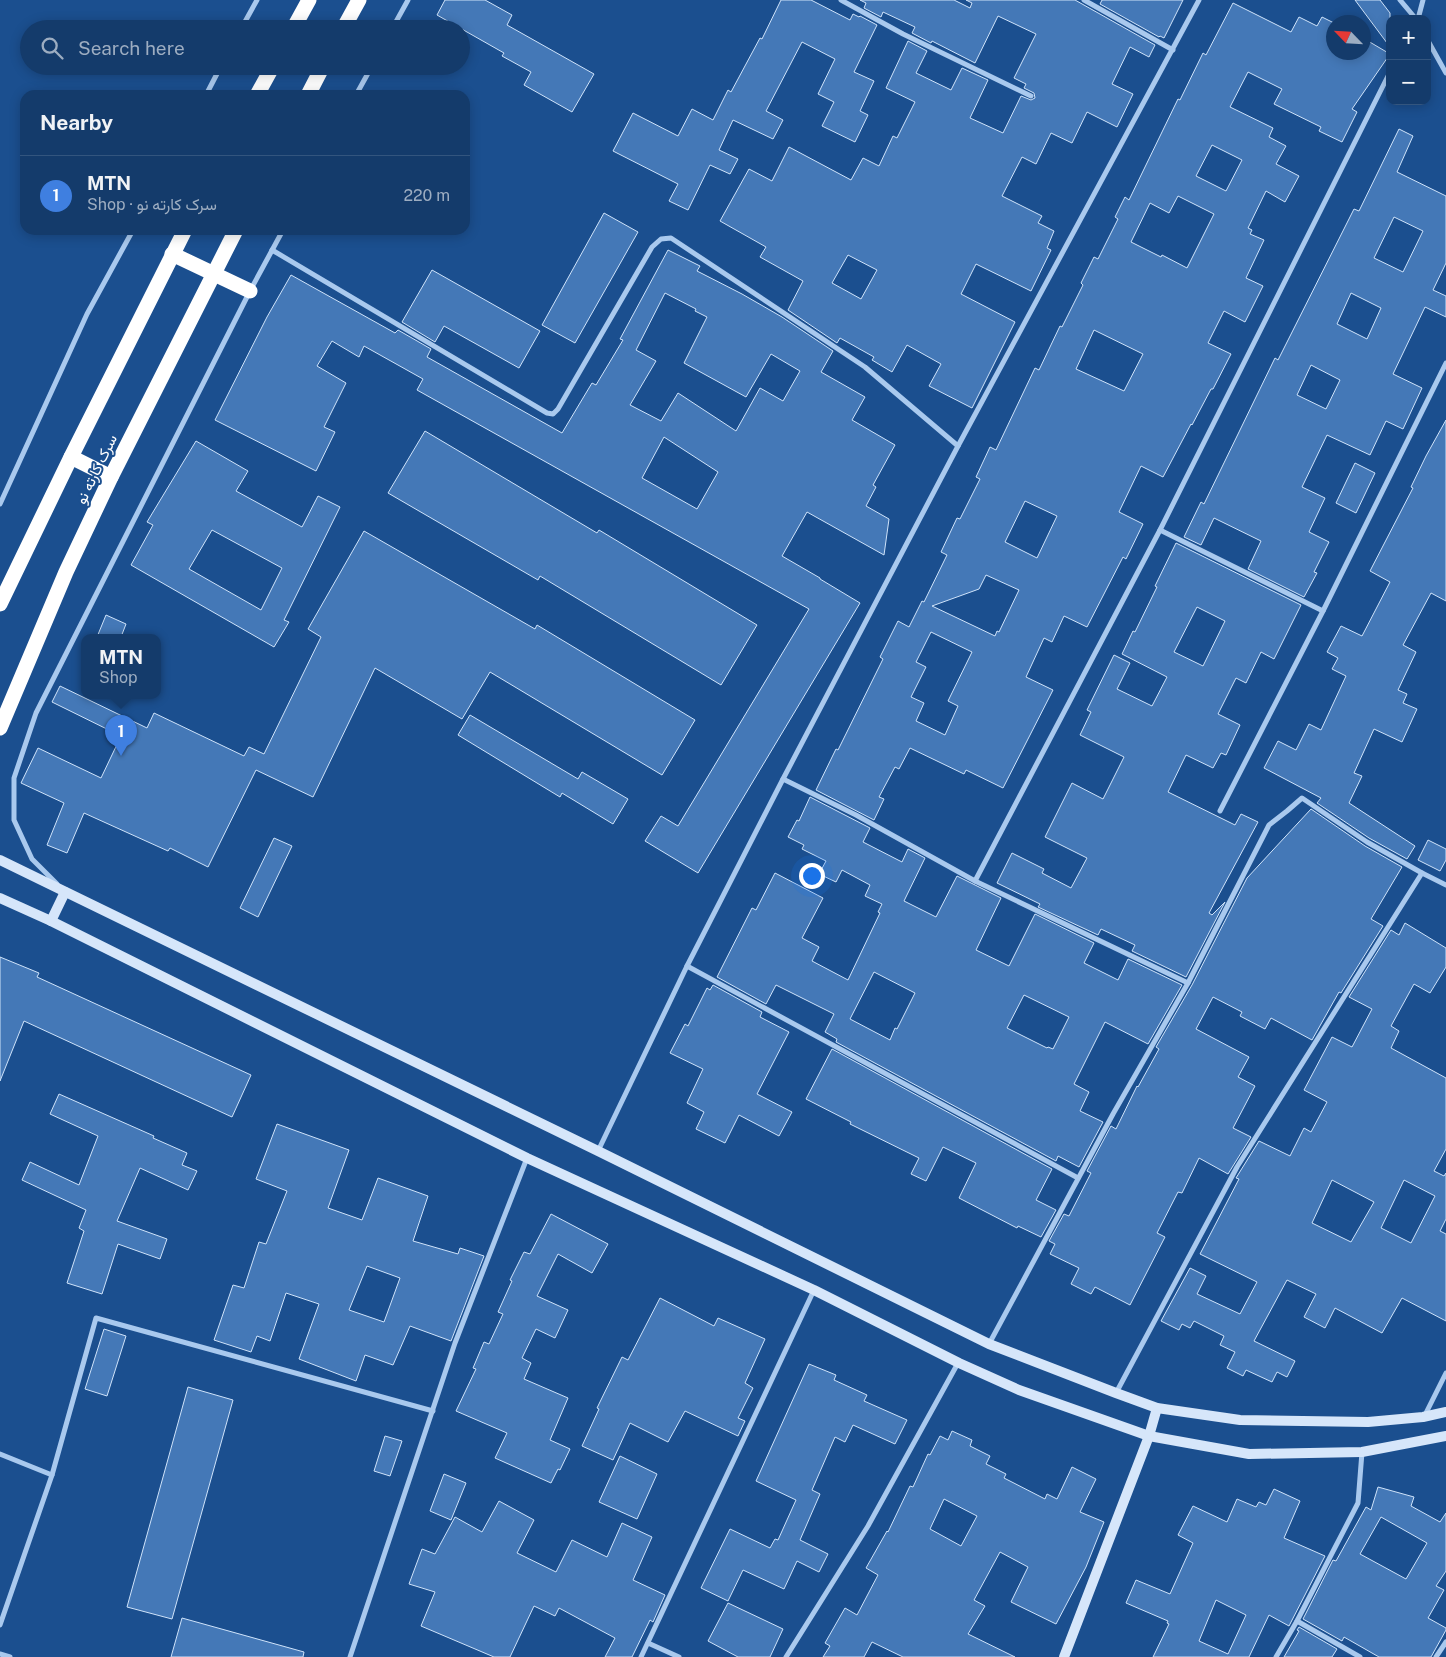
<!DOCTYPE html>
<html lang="en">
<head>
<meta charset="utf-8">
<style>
	body { margin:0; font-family:"Public Sans",Vazirmatn,sans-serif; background:#214673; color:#f1f3f6 }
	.controls { position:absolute; right:15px; top:15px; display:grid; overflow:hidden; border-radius:10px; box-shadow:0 2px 12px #0003 }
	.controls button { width:45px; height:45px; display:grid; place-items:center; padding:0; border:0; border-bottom:1px solid #33557e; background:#143b6b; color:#f1f3f6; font:25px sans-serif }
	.compass { position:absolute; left:1326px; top:15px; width:45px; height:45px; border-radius:50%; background:#143b6b; box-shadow:0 2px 12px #0003; rotate:295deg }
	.you { position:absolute; left:811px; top:875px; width:18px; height:18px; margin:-12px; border:4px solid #fff; border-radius:50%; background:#1a73e8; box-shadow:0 0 0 8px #1a73e833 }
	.badge { display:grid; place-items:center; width:32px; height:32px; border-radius:50%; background:#ffd166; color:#fff; font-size:16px; font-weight:700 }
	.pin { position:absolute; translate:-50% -41px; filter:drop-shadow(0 1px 2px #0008) }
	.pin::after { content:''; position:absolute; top:26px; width:18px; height:15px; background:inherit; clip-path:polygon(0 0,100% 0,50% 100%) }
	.popup { position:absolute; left:81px; top:634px; width:80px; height:65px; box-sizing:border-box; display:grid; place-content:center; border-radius:10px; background:#143b6b; filter:drop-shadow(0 1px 4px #0005); font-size:16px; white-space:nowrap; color:#9dadc1 }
	.popup b { font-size:19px; color:#f1f3f6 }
	.popup::after { content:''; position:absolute; left:50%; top:100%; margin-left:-10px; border:10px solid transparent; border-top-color:#143b6b }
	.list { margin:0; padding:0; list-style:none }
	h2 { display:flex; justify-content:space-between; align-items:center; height:65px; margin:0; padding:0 20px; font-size:21px }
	h2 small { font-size:16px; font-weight:400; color:#9dadc1 }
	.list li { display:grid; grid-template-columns:32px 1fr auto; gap:15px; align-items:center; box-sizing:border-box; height:80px; padding:0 20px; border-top:1px solid #33557e }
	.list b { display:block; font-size:19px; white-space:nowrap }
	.list p { margin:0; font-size:16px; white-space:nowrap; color:#9dadc1 }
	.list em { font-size:16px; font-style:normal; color:#9dadc1 }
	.icon { flex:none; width:28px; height:28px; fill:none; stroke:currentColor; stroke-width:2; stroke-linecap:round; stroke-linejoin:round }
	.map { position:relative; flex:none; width:1446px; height:1657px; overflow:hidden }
	.search { position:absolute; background:#143b6b; box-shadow:0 2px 12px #0003; left:20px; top:20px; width:450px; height:55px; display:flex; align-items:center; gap:12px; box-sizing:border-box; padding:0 18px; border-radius:28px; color:#9dadc1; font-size:19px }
	.panel { position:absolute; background:#143b6b; box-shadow:0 2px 12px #0003; left:20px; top:90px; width:450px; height:145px; border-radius:15px }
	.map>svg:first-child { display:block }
	.building { fill:#4478b7; stroke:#cfe3fa; fill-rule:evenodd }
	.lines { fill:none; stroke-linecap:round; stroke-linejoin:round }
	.street { stroke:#a9c9ee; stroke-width:5 }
	.secondary { stroke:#d6e6fa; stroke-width:10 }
	.highway { stroke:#fff; stroke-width:15 }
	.labels { text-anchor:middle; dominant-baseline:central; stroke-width:4; stroke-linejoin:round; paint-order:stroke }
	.street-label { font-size:15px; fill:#fff; stroke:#1b4f8f }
</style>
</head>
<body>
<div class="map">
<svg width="1446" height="1657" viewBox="0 0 1446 1657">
	<rect width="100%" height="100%" fill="#1b4f8f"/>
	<g class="building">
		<path d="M445,0H485L512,15L507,25L594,74L572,112L524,85L531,72L502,56L504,53L437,15Z"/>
		<path d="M781,0H811L850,20L853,14L859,17L860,16L877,25L854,72L874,81L860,111L868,115L855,142L822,126L834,102L818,94L835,59L802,42L766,111L783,120L773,139L733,120L719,150L738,159L730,174L710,165L688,210L669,201L678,184L613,151L633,113L678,136L692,109L713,120L728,90L731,92L760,38L762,39Z"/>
		<path d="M860,0H954L970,8L972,3L966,0H1075L1155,45L1149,57L1130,47L1112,84L1133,94L1117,127L1087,112L1072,143L1051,133L1036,164L1022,157L1002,196L1042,216L1038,223L1054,231L1047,248L1051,250L1031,291L976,264L961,294L1015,322L972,408L929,386L941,364L907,345L892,372L872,360L874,357L840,338L837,343L788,310L803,281L760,257L766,247L720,221L749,169L772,181L789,147L851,180L863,158L879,166L893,136L897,138L915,102L886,88L908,41L927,51L916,73L951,90L962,68L988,80L970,118L1003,133L1021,96L1031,100L1035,98L1034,93L1024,88L1026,84L1014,78L1036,34L998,16L975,63L932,41L931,43L912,33L915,27L883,12L881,17L864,8L866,3ZM848,255L877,270L861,299L832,283Z"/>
		<path d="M1102,0H1183L1164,38L1160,36L1159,37L1100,4Z"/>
		<path d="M1355,0H1380L1390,13V47Z"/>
		<path d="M1233,3L1291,32L1299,17L1317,26L1322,17L1334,23V52H1364V48L1368,41L1390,54L1352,109L1357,112L1342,142L1319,131L1321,127L1274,104L1282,89L1248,72L1230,107L1273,128L1269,137L1286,146L1276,164L1299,176L1285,202L1266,191L1248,228L1252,230L1250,234L1264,240L1246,278L1263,286L1245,322L1224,311L1208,343L1231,354L1213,389H1211L1192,425L1191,424L1163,477L1141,466L1119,512L1143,524L1126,559L1123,557L1087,627L1064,616L1052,642L1044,638L1026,677L1053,690L1003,788L966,770L964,774L910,748L899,769L895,767L879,797L884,799L874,820L816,790L836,749L838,750L883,659L880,657L898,621L909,627L922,601L924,602L947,555L941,552L957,518L960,519L980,479L976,477L990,447L996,450L1035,368L1039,370L1060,326L1062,327L1083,285L1081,283L1094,257L1098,259L1118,219L1115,217L1125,197L1129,200L1178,99L1180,100L1203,53L1206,55ZM1212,145L1242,160L1226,191L1196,176ZM1178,196L1214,214L1187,268L1162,255L1161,257L1131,242L1150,203L1169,213ZM1094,330L1143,354L1124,391L1076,369ZM1025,501L1057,516L1037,558L1005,542ZM986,575L1019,590L999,632L997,631L995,636L932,606L979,589ZM931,632L972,652L948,701L958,706L945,735L916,721L924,703L911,697L926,667L916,662Z"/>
		<path d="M1399,129L1413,136L1397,172L1446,196V263L1433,290L1446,296V317L1425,307L1393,374L1422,388L1403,429L1386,421L1370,455L1327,435L1302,487L1325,498L1309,532L1329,542L1314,572L1317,573L1304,597L1248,569L1261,541L1214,518L1201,545L1184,537L1201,502L1204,504L1275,358L1278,360L1354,209L1359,211ZM1394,217L1423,231L1403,272L1374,258ZM1351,293L1381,308L1367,339L1337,324ZM1311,365L1340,380L1326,409L1297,395Z"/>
		<path d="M604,213L638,232L575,343L542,325Z"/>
		<path d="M668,250L700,266L697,271L742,294L782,317L833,351L821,372L865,397L852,420L895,445L873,485L876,487L866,506L889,519L884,555L807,512L782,556L820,578V579L860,603L698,873L645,841L661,816L678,826L809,609L417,390L423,379L364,346L359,357L332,341L317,366L346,383L324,427L335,432L316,471L215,420L267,317L291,275L395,333L398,330L431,349L427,357L562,433L592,383L596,385L623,340L620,339ZM665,293L696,309L695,311L707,317L684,363L746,397L771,354L800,371L783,401L760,388L736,431L678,393L661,421L630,405L656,361L636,350ZM664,437L718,472L697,509L642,478Z"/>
		<path d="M432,270L540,331L519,368L444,326L435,342L402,322Z"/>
		<path d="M1446,420V601L1431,593L1403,645L1416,652L1398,690L1407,694L1403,703L1417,709L1402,742L1374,729L1354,773L1362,776L1349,803L1415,846L1407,859L1369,838L1317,803L1321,798L1264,768L1278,741L1296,750L1309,724L1321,730L1346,676L1332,669L1338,658L1327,652L1341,626L1362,636L1390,582L1370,571L1413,488L1411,487L1426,456Z"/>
		<path d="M425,431L597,533L599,530L757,625L721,685L540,576L538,580L388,493Z"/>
		<path d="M196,441L248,471L236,491L302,527L318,496L340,507L284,620L289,622L274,647L131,565L153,525L147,522ZM212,530L282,568L261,610L189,569Z"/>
		<path d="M1355,463L1375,473L1356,513L1336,503Z"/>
		<path d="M364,531L535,629L537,625L695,720L662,775L490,672L462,719L375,668L313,797L256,770L208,867L170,848L168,851L84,813L67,853L47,845L64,803L21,783L38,748L101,778L121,736L52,702L60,686L147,728L154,713L244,756L249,747L264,754L321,637L308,629Z"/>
		<path d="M1176,543L1301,605L1274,659L1261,652L1246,683L1236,678L1218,714L1240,725L1226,755L1221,753L1213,768L1186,755L1168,792L1235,825L1241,814L1258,822L1209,913L1212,915L1225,902L1186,977L1132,951L1135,945L1101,929L1098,935L1038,907L1040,904L997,883L1012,853L1044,869L1042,873L1071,888L1087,858L1045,837L1072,783L1103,799L1124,757L1080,735L1091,712L1087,710L1114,655L1130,663L1117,689L1152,706L1167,677L1122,654L1133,631L1135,632L1157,587L1155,586ZM1197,607L1225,621L1203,666L1174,652Z"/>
		<path d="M106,615L126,624L121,637H97Z"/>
		<path d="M470,715L578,779L582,772L628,799L613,824L562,793L560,797L458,735Z"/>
		<path d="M810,797L870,828L863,842L902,862L908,849L925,858L904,901L936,917L957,876L1001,898L976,950L1009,966L1035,914L1094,943L1084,963L1118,980L1128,959L1182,985L1148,1044L1105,1022L1074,1084L1089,1092L1080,1111L1103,1122L1079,1167L1058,1156L1056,1161L836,1042L837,1039L825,1032L834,1014L776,985L766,1004L717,977L752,908L756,910L775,873L823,898L802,938L819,947L812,961L848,980L880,913L878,912L882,904L865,896L870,885L842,870L836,882L819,874L826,861L802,849L804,845L788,837L797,820L799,821ZM874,972L915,993L897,1029L895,1028L890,1040L850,1019ZM1024,995L1069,1017L1053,1049L1048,1047L1047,1048L1007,1028Z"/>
		<path d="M1311,809L1365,846L1402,867L1371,919L1383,926L1341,993L1339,992L1312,1040L1271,1018L1265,1029L1240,1016L1242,1012L1213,997L1196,1029L1249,1057L1238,1077L1255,1086L1233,1128L1251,1137L1228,1174L1199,1158L1182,1193L1178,1192L1157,1233L1165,1237L1130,1305L1095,1287L1091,1294L1071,1284L1079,1268L1050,1254L1055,1244L1049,1241L1064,1214L1069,1216L1091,1173L1087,1171L1111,1126L1116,1129L1137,1086L1138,1087L1159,1049L1156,1047L1192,985L1247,878Z"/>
		<path d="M274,838L292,846L258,917L240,908Z"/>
		<path d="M1428,840L1446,849V860L1440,871L1418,860Z"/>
		<path d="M1405,923L1446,948V967L1430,993L1414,984L1391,1026L1399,1031L1391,1048L1446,1078V1149L1434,1171L1444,1176L1446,1173V1219L1440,1231L1446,1234V1321L1402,1298L1382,1333L1335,1308L1325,1328L1304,1317L1316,1294L1287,1280L1254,1341L1295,1361L1287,1377L1277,1372L1272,1382L1246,1370L1243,1376L1227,1368L1235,1352L1220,1345L1224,1336L1194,1321L1190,1328L1182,1324L1179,1330L1161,1321L1190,1268L1206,1276L1197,1294L1240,1314L1257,1282L1200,1254L1239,1179L1236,1178L1259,1141L1290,1156L1304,1128L1311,1132L1327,1102L1304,1090L1332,1037L1352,1047L1372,1009L1349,997L1391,930L1399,935ZM1332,1180L1374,1202L1351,1242L1312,1223ZM1404,1180L1435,1196L1411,1243L1381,1228Z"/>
		<path d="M0,957L39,973L37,977L251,1075L232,1117L24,1021L0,1081Z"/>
		<path d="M713,985L762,1012L760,1017L789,1032L757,1094L792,1112L779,1136L739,1115L725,1143L696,1129L704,1112L687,1103L703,1069L670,1053L685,1024L688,1026L707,988L710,990Z"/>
		<path d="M832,1049L1052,1169L1036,1200L1056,1210L1041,1237L1018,1226L1017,1228L959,1198L976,1163L943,1147L926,1181L911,1174L919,1158L850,1124L851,1122L806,1099Z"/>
		<path d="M59,1094L154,1136L153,1138L187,1153L182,1165L197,1171L188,1190L140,1168L117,1221L167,1239L160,1259L118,1244L102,1294L67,1283L84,1231L79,1228L86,1210L22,1180L30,1162L79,1185L98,1136L50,1114Z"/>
		<path d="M277,1124L349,1150L328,1208L362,1220L378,1178L428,1196L413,1241L458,1254L460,1248L484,1256L451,1341L410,1326L393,1365L365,1355L356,1381L299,1359L319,1304L286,1293L270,1341L257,1336L251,1352L214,1340L233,1285L244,1288L259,1242L266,1244L287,1191L256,1179ZM367,1266L400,1278L384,1322L349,1310Z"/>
		<path d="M551,1214L608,1244L592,1273L558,1254L537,1296L568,1310L555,1338L536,1329L522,1358L531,1363L524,1379L568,1398L550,1440L570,1449L560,1470L558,1469L551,1483L495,1458L507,1433L456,1411L476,1369L473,1368L484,1342L489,1344L503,1314L498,1312L512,1281L510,1280L524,1252L530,1254Z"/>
		<path d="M660,1298L714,1326L718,1318L765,1339L745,1383L753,1388L738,1418L745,1421L738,1436L685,1411L668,1442L630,1423L613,1460L582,1446L599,1409L597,1408L622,1357L628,1360Z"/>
		<path d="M104,1329L126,1336L107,1396L85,1389Z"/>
		<path d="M809,1364L836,1375L834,1380L867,1395L864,1401L907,1420L895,1444L853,1425L845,1442L835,1437L812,1490L820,1494L800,1540L828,1554L819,1572L797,1561L784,1589L743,1570L728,1601L701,1588L730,1529L770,1548L775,1539L778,1540L796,1500L756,1481Z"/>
		<path d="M188,1387L233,1400L172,1619L127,1607Z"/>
		<path d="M952,1431L972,1440L970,1446L990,1456L986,1464L1006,1474L1004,1478L1045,1499L1047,1494L1057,1499L1072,1467L1096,1479L1080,1512L1104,1522L1086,1567L1056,1624L1011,1602L1028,1567L1000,1552L974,1600L985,1606L968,1634L1015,1657H903L872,1642L864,1657H823L830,1646L825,1643L845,1608L857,1615L878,1575L866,1568L887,1531L888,1532L910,1486L913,1487L928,1454L930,1455L940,1436L948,1440ZM944,1499L977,1516L961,1546L930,1529Z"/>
		<path d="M385,1436L402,1441L390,1476L374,1471Z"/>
		<path d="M620,1456L657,1474L637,1519L599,1502Z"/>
		<path d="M444,1474L466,1483L451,1520L430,1511Z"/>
		<path d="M1378,1487L1414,1497L1411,1506L1440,1522L1446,1513V1571L1436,1586L1444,1590L1428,1618L1446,1628V1630L1431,1657H1379L1344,1637L1342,1641L1303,1619L1333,1560L1336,1561L1366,1507L1371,1510ZM1381,1517L1427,1543L1406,1579L1360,1554Z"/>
		<path d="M1274,1489L1300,1501L1284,1538L1325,1556L1289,1626L1269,1615L1249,1657H1153L1169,1624L1167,1623L1168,1621L1126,1603L1136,1580L1170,1594L1193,1543L1178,1535L1193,1506L1227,1522L1237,1499L1256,1507L1259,1502L1266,1505ZM1216,1600L1246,1615L1228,1654L1199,1641Z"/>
		<path d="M499,1501L534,1520L517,1553L556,1572L572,1540L607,1557L622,1523L652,1537L633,1580L665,1595L653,1622L650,1620L632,1657H605L615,1638L559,1608L555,1616L534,1606L510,1657H494L421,1626L435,1592L409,1584L422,1549L435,1554L455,1517L482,1532Z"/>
		<path d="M728,1603L783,1629L770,1657H738L708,1641Z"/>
		<path d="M182,1618L304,1652L303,1657H171Z"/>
		<path d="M1299,1627L1337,1649L1332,1657H1284L1299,1631L1297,1630Z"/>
	</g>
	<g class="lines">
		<g class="street">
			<path d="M841,0L903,34L1031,96"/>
			<path d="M1084,0L1173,50"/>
			<path d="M1400,0L1416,19"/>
			<path d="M1418,19L1423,0"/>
			<path d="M241,29L257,0"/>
			<path d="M392,29L408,0"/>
			<path d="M1427,39L1446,73"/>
			<path d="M206,95L221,66"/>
			<path d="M356,95L372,66"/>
			<path d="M272,250L547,413L553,414L558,409L652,247L661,239L671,238L865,367L958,446"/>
			<path d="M0,504L87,314L133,230"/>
			<path d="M1160,530L1323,611"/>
			<path d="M783,779L856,815L975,881L1188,983"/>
			<path d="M1220,811L1323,611L1446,363"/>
			<path d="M975,881L1160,530L1390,72"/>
			<path d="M57,884L32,859L14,820V778L36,713L250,291L283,230"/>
			<path d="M687,966L1078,1178"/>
			<path d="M598,1151L687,966L783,779L958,446L1199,0"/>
			<path d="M989,1344L1113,1114L1188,983L1269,825L1287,811L1302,798L1367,842L1422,873"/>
			<path d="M1116,1393L1237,1167L1422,873L1446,885"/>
			<path d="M1424,1417L1446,1373"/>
			<path d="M0,1454L52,1475L96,1318L433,1411"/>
			<path d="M1297,1621L1360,1657"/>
			<path d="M0,1625L52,1475"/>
			<path d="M648,1643L679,1657"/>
			<path d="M0,1654L10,1657"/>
			<path d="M350,1657L455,1343L527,1158"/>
			<path d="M641,1657L814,1290"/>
			<path d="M786,1657L868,1526L958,1363"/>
			<path d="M1276,1657L1297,1621L1358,1503L1362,1452"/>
			<path d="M1436,1657L1446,1642"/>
		</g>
		<g class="secondary">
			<path d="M0,860L598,1151L989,1344L1116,1393L1157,1408L1240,1420L1368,1422L1423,1417L1446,1412"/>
			<path d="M0,898L51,921L527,1158L814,1290L959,1363L1019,1390L1149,1436L1249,1454L1362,1452L1446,1436"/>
			<path d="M51,921L65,892"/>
			<path d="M1064,1657L1149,1436L1157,1408"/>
		</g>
		<g class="highway">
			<path d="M293,29L309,0"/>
			<path d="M343,29L359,0"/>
			<path d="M257,95L273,66"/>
			<path d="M308,95L323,66"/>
			<path d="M172,254L250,291"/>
			<path d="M71,457L111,477"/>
			<path d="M0,604L71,457L185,230"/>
			<path d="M0,728L66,572L111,477L236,230"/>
		</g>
	</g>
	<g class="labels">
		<g class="street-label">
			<text transform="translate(96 469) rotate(-64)">سرک کارته نو</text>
		</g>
	</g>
</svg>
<div class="controls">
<button>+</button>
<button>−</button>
</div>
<svg class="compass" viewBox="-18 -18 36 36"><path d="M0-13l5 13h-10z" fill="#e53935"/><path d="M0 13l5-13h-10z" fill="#9dadc1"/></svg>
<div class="you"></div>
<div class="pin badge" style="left:121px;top:756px;background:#3f7fe0">1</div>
<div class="popup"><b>MTN</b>Shop</div>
<div class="search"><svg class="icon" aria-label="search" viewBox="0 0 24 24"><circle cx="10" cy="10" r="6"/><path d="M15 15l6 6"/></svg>Search here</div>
<section class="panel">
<h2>Nearby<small></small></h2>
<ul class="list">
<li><span class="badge" style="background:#3f7fe0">1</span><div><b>MTN</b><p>Shop · سرک کارته نو</p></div><em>220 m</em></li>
</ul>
</section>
</div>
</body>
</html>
